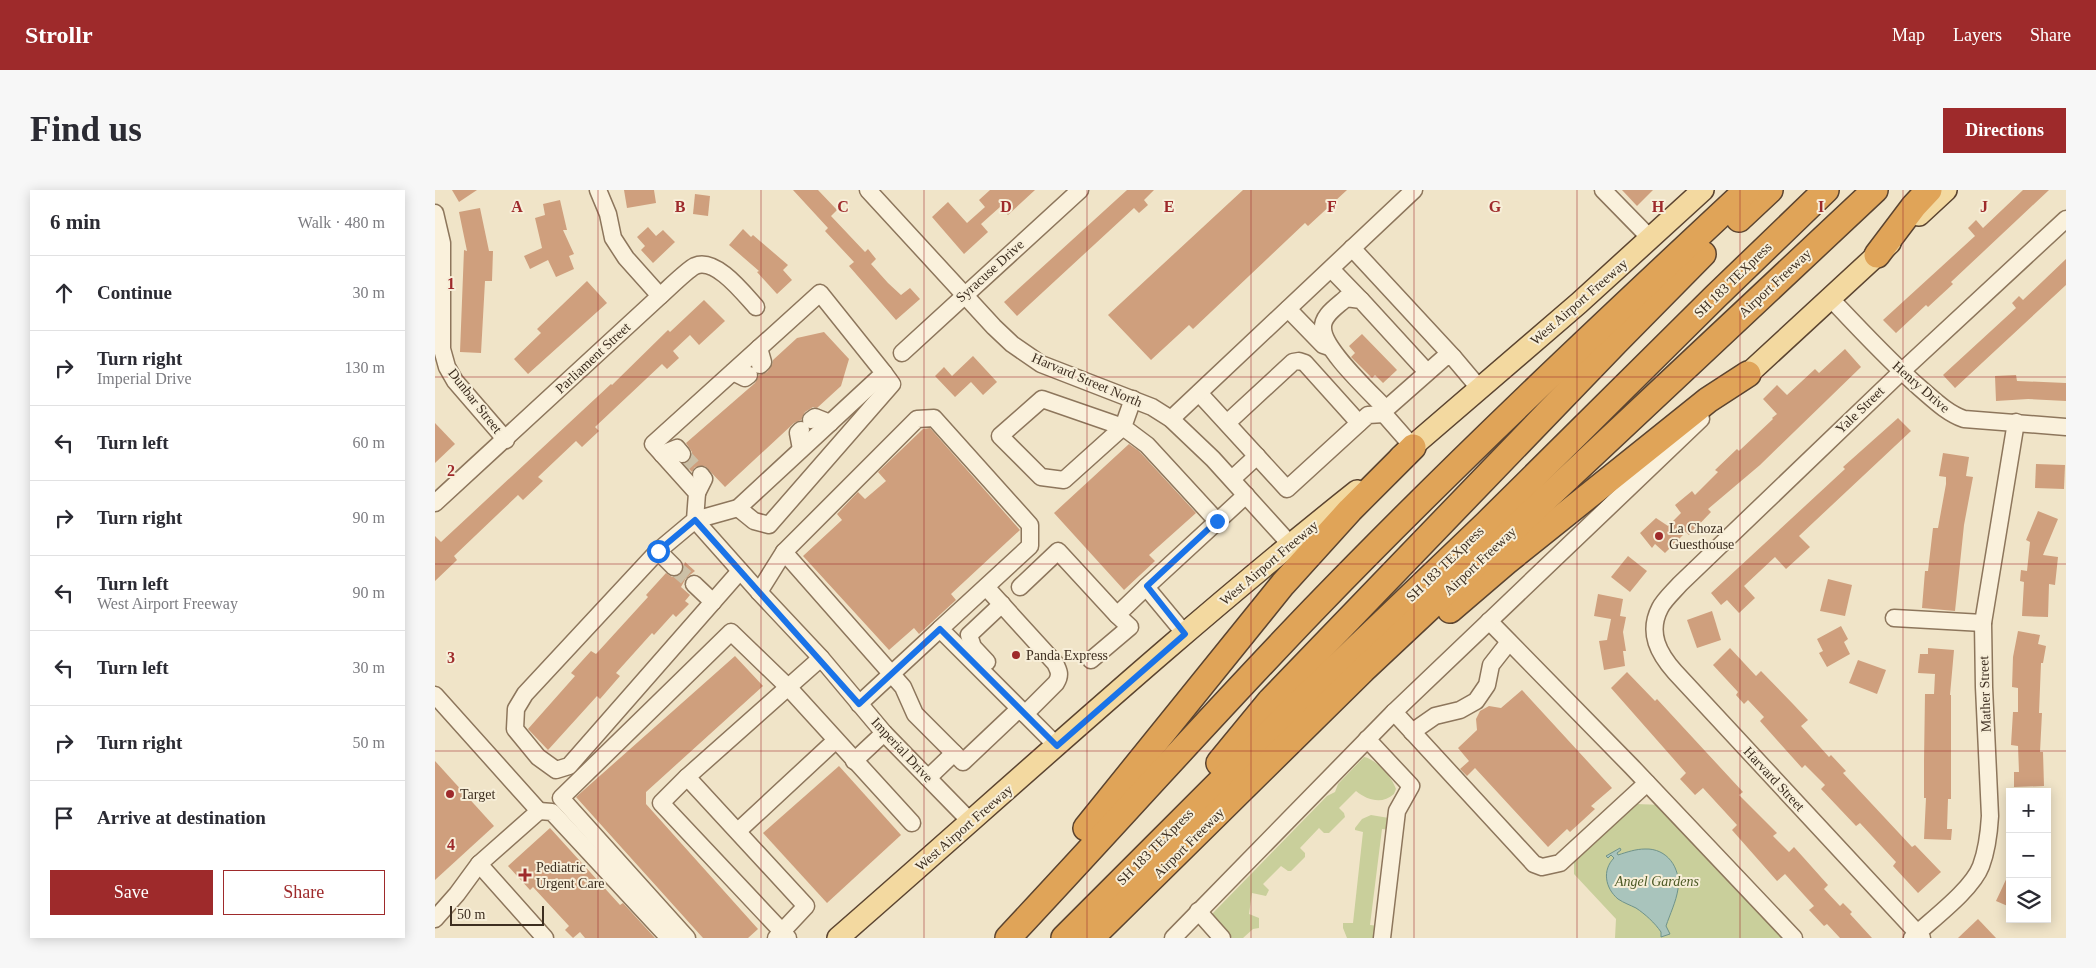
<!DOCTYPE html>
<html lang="en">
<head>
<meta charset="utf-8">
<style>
	body { margin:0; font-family:"Times New Roman",serif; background:#f7f7f7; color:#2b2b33 }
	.controls { position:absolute; right:15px; bottom:15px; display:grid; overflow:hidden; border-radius:0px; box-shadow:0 2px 12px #0003 }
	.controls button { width:45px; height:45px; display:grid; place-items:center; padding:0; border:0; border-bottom:1px solid #e1e1e2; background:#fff; color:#2b2b33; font:25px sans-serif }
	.scale { position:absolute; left:15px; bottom:12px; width:94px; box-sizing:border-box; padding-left:5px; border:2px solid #3d2e20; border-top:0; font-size:14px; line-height:18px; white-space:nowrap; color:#3d2e20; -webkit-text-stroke:4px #f7eed8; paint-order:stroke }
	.stop { position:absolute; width:15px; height:15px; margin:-11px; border:4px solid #1a73e8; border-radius:50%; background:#fff }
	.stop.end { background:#1a73e8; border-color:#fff; box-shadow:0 1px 5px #0008 }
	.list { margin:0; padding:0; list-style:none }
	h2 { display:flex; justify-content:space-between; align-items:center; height:65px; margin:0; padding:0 20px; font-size:21px }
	h2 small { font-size:16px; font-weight:400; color:#7c7c81 }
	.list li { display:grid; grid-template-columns:32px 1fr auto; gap:15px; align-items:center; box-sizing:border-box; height:75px; padding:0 20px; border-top:1px solid #e1e1e2 }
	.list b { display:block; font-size:19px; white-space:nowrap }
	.list p { margin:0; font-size:16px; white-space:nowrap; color:#7c7c81 }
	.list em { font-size:16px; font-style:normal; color:#7c7c81 }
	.actions { display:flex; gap:10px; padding:15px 20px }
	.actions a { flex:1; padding:11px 0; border:1px solid #9e2a2b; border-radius:0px; text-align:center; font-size:18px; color:#9e2a2b }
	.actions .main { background:#9e2a2b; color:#fff }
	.icon { flex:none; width:28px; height:28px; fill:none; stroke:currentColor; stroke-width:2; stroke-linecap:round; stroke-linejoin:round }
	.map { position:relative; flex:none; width:1631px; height:748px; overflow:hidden; border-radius:0px }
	header { display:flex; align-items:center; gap:30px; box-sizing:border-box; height:70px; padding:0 25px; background:#9e2a2b; color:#fff }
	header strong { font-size:24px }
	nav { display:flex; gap:28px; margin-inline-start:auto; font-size:18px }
	.intro { display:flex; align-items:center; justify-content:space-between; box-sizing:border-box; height:120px; padding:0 30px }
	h1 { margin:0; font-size:35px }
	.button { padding:12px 22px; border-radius:0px; background:#9e2a2b; color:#fff; font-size:18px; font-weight:700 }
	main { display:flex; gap:30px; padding:0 30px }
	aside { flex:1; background:#fff; border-radius:0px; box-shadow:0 2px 12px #0003 }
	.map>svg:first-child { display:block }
	.green { fill:#c9cf9b }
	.water { fill:#a9c4bc; stroke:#6f938a }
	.building { fill:#cf9f7d }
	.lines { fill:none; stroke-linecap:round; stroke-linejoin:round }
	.minor-tunnel { stroke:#ccc0a6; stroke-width:16; stroke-dasharray:16 8; stroke-linecap:butt }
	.minor-casing { stroke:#8d765c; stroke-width:19 }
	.major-casing { stroke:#5b4430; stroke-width:24 }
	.highway-casing { stroke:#5b4430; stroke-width:28 }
	.minor { stroke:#faf1dc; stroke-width:16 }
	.major { stroke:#f3d9a0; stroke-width:21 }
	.highway { stroke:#e0a458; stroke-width:25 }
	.route { stroke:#1a73e8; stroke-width:6 }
	.grid { fill:none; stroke:#9e2a2b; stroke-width:1; stroke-opacity:0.55 }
	.poi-dot { fill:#9e2a2b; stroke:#f7eed8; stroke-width:2 }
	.labels { text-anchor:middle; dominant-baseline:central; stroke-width:4; stroke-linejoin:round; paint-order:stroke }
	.street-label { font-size:14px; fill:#3d2e20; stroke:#f7eed8 }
	.poi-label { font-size:14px; fill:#3d2e20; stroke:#f7eed8; text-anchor:start }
	.park-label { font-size:14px; font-style:italic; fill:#4d5a26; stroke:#f7eed8 }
	.grid-label { font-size:16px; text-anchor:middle; font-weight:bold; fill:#9e2a2b; stroke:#f7eed8; stroke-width:4; stroke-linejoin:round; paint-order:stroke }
</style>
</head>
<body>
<header>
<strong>Strollr</strong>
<nav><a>Map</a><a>Layers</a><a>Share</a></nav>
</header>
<div class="intro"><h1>Find us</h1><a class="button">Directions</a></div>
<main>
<aside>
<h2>6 min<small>Walk · 480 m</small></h2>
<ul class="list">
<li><svg class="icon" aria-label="ahead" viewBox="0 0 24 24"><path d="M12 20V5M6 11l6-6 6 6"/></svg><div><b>Continue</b></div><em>30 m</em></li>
<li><svg class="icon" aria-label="right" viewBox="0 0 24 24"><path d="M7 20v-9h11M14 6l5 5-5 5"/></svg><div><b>Turn right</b><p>Imperial Drive</p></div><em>130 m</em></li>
<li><svg class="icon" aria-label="left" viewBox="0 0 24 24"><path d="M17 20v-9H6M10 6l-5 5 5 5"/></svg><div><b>Turn left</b></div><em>60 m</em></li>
<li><svg class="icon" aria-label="right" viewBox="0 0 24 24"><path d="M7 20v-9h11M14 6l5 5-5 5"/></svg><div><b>Turn right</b></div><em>90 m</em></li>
<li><svg class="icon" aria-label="left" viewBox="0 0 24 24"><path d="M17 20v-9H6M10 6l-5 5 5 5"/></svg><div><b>Turn left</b><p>West Airport Freeway</p></div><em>90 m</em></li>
<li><svg class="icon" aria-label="left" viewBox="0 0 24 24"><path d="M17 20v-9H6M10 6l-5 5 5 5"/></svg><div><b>Turn left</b></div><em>30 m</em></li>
<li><svg class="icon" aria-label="right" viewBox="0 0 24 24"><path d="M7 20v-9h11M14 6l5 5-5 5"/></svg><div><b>Turn right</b></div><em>50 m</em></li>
<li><svg class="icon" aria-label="arrive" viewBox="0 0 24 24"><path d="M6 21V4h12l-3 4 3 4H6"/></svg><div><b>Arrive at destination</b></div></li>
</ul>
<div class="actions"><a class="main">Save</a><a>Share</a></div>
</aside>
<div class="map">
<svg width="1631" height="748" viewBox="0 0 1631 748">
	<rect width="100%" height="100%" fill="#f0e4c8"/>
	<g class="green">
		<path d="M929,567C941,569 957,587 961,599L959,604C947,615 932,610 921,601L904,618L909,623L910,627L894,643H889L884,638L865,658L870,663V667L856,681H853L846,676L828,694L834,700L831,706L817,703L814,724L824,728V738L818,739L808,748H797L781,729H778V723L892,606L900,602L903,594Z"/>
		<path d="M1201,614L1228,615L1353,748H1180L1181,729L1139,684V672Z"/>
		<path d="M936,625L954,628L956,640L947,639L935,735L945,736L941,748H912L908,738V733H918L928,642L920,640V638L927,629Z"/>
	</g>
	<path class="water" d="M1185,658L1186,660L1182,663L1183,665C1192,662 1201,659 1210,659C1232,658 1246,678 1243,699C1241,712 1235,724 1231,736L1235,744L1226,747V742C1220,733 1210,724 1201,718C1195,715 1189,713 1183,709C1170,698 1167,680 1179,668L1176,665L1173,668L1171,666Z"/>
	<g class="building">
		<path d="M17,0H42L24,12Z"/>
		<path d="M189,0H219L221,13L192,18Z"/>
		<path d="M358,0H383L402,20L396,26L430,62L433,59L441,69L436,74L453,93L466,105L475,98L485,109L461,130L414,76L419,72L390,41L393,38Z"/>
		<path d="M555,0H600L573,25L565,17L546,34L553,42L529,64L497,27L513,12L532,33L550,17L544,10Z"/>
		<path d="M692,0H719L709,10L713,15L704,23L699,18L582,126L569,112Z"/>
		<path d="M808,0H912L873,36L870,33L758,139L754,135L716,170L673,125Z"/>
		<path d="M1187,0H1218L1202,16Z"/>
		<path d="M1588,0H1614L1516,92L1518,94L1493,117L1491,115L1461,143L1448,130L1540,46L1533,38L1541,30L1548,38Z"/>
		<path d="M260,4L275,6L273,26L258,24Z"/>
		<path d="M125,10L132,40H128L139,64L134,66L139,79L121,87L113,70L95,79L89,66L107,58L100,28L110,25L108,14Z"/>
		<path d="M45,18L54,61H58L57,91H50L46,163L25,162L29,60L32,61L24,22Z"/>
		<path d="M213,37L221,46L228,40L240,52L218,73L206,60L210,56L202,47Z"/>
		<path d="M308,39L316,47L318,45L353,75L348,80L357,90L342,104L322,82L324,81L294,55Z"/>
		<path d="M1631,69V95L1520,198L1508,185L1581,118L1577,113L1584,106L1588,110Z"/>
		<path d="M152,91L172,113L93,184L79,169L106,143L102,139Z"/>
		<path d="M269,110L290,131L264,155L255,145L238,161L244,168L232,179L227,174L160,237L164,241L147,257L141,251L103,287L108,291L88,310L83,305L19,366L22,370L0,391V346L6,352L176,194L177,195L233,140L235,142Z"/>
		<path d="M389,142L414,169L406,196L382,218L378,217L370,222L366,230L359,233L290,297L270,276L260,277L257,282L249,274L256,267L257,262L251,253L320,193L324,185L332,182L337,175L338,170L362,148Z"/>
		<path d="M927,144L962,180L948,193L940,185L937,188L916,167L920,163L914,156Z"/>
		<path d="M1410,159L1426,177L1325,275L1273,319L1276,322L1254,345L1251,342L1230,363L1220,354L1217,358L1205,343L1221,328L1233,336L1246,323L1240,315L1257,301L1260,305L1283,282L1280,280L1302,259L1304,261L1338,229L1337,228L1342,224L1328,209L1342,195L1352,205L1380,179L1384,183Z"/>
		<path d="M538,166L562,192L548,205L536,192L520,207L500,186L509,177L517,186Z"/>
		<path d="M1581,185L1582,191L1631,193V211L1593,209L1561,211L1560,186Z"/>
		<path d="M1463,228L1476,241L1364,346L1375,357L1351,379L1340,367L1309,396L1320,408L1304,423L1292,410L1286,415L1276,403L1410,279L1408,277Z"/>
		<path d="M0,233L20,254L0,273Z"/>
		<path d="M495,238L585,340L516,404L521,410L484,444L479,438L454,460L368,366L407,330L402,324L423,302L430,309L451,291L443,282L488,239Z"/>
		<path d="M694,254L704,261L761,323L714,365L720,371L689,400L619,323Z"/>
		<path d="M1508,263L1534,267L1531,286L1538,287L1529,335L1520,421L1487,418L1490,381H1493L1498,338H1503L1511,294V287L1504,286Z"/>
		<path d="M1601,274L1630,275L1629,299L1600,298Z"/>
		<path d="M1603,321L1623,329L1608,365L1623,367L1620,395L1614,394L1613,427L1587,426L1589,392L1585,391L1586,380L1592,381L1595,352L1591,350Z"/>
		<path d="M1193,366L1212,381L1195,402L1176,387Z"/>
		<path d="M250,372L260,381L251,388L246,397L255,405L250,411L254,414L241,427L238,424L219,445L217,443L181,483L185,486L165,509L162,506L113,560L93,539L140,486L136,483L156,461L161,464L213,407L211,405L231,383L237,387L246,384Z"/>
		<path d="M1393,389L1417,395L1410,426L1385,421Z"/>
		<path d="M1163,404L1188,409L1185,426L1191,427L1188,442L1191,461H1188L1190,476L1169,480L1164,451L1172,450L1176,429L1159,426Z"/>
		<path d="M1277,421L1286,450L1262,458L1252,430Z"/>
		<path d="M1406,436L1413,449L1409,452L1415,464L1392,477L1384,463L1388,461L1382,449Z"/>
		<path d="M1583,441L1605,445L1603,454L1611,456L1608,473H1606L1604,523H1607L1605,562H1608L1609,596L1579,597V582H1584L1583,556L1576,555L1578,522H1583V498L1577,497L1578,467Z"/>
		<path d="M1295,458L1321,486L1326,481L1358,514L1373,530L1366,536L1394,567L1396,565L1411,581L1408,583L1477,657L1480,655L1506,682L1483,703L1458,676L1461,672L1425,633L1421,636L1386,599L1390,595L1370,575L1367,578L1325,531L1329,527L1313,510L1309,514L1301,505L1303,502L1278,475Z"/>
		<path d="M1493,458L1519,460L1515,505H1516V609H1513L1512,639H1517L1516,650L1489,649L1491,608H1489V571L1490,504H1499L1500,484L1483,483L1485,464H1493Z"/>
		<path d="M300,466L328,496L211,602V614L323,739L313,748H268L141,607Z"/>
		<path d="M1423,470L1451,480L1442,504L1414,493Z"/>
		<path d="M1192,482L1220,511L1222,509L1308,602L1304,605L1342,643L1338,646L1354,662L1359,657L1368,667L1393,695L1389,699L1405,716L1408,713L1417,722L1415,724L1437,748H1405L1392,734L1389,736L1374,720L1379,716L1350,684L1342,691L1297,640L1302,635L1268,598L1260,605L1245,589L1251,583L1176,498Z"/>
		<path d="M1087,500L1177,598L1156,616L1160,619L1135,642L1132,639L1113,657L1040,578L1032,586L1025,579L1034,571L1023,558L1042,540L1041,529L1045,521L1054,516L1066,518Z"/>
		<path d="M0,571L59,636L0,690Z"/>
		<path d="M404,576L466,645L392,713L328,643Z"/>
		<path d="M115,638L185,715L188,713L220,748H150L145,742L138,748L130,740L134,736L98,697L95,700L73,676Z"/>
		<path d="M1575,681V717L1561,711Z"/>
		<path d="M1543,729L1561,748H1523Z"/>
	</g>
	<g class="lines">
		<g class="minor-tunnel">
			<path d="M247,264L266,285"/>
			<path d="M239,377L259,394"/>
		</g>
		<g class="minor-casing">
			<g id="minor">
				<path d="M163,0L173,24L178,48L191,68L225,106"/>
				<path d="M433,0L559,137L577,154L606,174L717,217L736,229L778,269L855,354"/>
				<path d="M1168,0L1216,49"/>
				<path d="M0,23L7,53V159L12,177L20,191L71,250"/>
				<path d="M917,58L1018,167"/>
				<path d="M896,79L926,110"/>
				<path d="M1395,108C1425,139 1453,170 1485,198C1499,210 1512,223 1529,229L1631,237"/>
				<path d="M853,119L888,155L894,157"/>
				<path d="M324,158L328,172L325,175"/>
				<path d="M467,163L645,0"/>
				<path d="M298,182L310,188L314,185"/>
				<path d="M764,203L852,299L933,225L949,224"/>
				<path d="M607,209L688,237L629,290L606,287L565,246Z"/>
				<path d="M698,209L688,237L712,255L782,331"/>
				<path d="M951,219C935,202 888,159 888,138C887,125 903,116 911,108L926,110L992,182"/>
				<path d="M736,229L979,0"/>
				<path d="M376,230L380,227L395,233"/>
				<path d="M792,233L858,172L864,171L870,173L924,233"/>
				<path d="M366,240L363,243L366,259"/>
				<path d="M978,257L949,224L951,219L1010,167H1018L1045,199"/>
				<path d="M227,264L242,258L247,264"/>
				<path d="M797,289L822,266"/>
				<path d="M262,303L269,289L266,285"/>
				<path d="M0,313L225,106C233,99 252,80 260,76C281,67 309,104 321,117"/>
				<path d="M303,318L319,331L334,335L457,194L449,183"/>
				<path d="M260,330L262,303L218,254L385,103L449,183L303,318L260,330L223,361L90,504L81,519L80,539L103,567L121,580L134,576L305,381"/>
				<path d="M260,330L324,402L386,468L449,543L536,632"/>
				<path d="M223,361L239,377"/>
				<path d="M349,362L468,497L480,524L519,563"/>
				<path d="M259,394L278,412"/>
				<path d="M551,397L620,473C624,481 626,485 621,493L590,524"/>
				<path d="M585,397L623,361L682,425"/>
				<path d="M324,402L349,362L482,229L499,228L595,335V356L505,439L622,556"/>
				<path d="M1459,428L1548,433"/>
				<path d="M1054,431L1197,577L1359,748"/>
				<path d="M750,444L711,397L811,305"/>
				<path d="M656,470L695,437L682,425L711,397"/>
				<path d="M552,472L538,457L534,445L567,414"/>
				<path d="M0,505L104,621L44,674L110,748"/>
				<path d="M424,514L505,439"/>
				<path d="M959,522L1099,674L1107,677L1125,673L1212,593"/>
				<path d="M977,542L1000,526L1025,520L1041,511L1052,495L1056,475L1074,452"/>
				<path d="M932,549L976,596L962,621L947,748"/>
				<path d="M419,571L449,543"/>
				<path d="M252,587L371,716L341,748"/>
				<path d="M493,588L519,563L528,572L584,519"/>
				<path d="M104,621L117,622L234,748"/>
				<path d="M303,641L400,551"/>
				<path d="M763,721L787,748"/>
				<path d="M0,729L22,704L44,674"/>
				<path d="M252,748L126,608L296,442L353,497L477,633"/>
				<path d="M353,748L226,613L252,587L386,468"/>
				<path d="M738,748L959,522L1266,229"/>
				<path d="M1477,748C1496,730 1537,700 1546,676C1552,660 1554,643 1555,626L1549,497L1548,433L1581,232"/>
				<path d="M1487,748L1240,482C1224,464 1212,443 1225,418C1229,410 1238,402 1245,394L1466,182L1631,29"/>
			</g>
		</g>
		<g class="major-casing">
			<g id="major">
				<path d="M1484,25L1511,0"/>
				<path d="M1313,184L1455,53"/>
				<path d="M965,267L1144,113L1268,0"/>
				<path d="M403,748C575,598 743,443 922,301"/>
			</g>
		</g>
		<g class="highway-casing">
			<g id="highway">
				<path d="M1304,29L1335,0"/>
				<path d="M1442,65L1479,16L1494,0"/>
				<path d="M1015,420L1071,372L1273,210L1313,184"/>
				<path d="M784,573L835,511L1182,151L1268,64"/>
				<path d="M651,638L848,394L915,320L978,257"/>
				<path d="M573,748C676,638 775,527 879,419C1019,274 1165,137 1312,0"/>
				<path d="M629,748L866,511L1052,333L1280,107L1391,0"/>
				<path d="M656,748L928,480L1440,0"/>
			</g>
		</g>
		<use href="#minor" class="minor"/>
		<use href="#major" class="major"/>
		<use href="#highway" class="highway"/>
	</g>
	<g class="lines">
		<path class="route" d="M223,361L260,330L424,514L505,439L622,556L750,444L712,396L782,331"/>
	</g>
	<path class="grid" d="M163,0V748M326,0V748M489,0V748M652,0V748M816,0V748M979,0V748M1142,0V748M1305,0V748M1468,0V748M0,187H1631M0,374H1631M0,561H1631"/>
	<g class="poi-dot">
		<circle cx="1224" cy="346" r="5"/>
		<circle cx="581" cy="465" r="5"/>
		<circle cx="15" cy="604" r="5"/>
		<path d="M87.5 677.5h5v5h5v5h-5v5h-5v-5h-5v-5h5z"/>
	</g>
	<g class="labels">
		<g class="street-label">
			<text transform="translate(555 81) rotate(-42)">Syracuse Drive</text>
			<text transform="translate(1298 90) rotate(-44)">SH 183 TEXpress</text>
			<text transform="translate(1340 93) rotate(-43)">Airport Freeway</text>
			<text transform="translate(1144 112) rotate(-41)">West Airport Freeway</text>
			<text transform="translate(158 168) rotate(-43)">Parliament Street</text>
			<text transform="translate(652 190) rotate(23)">Harvard Street North</text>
			<text transform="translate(1486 197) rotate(41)">Henry Drive</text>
			<text transform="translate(40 211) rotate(52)">Dunbar Street</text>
			<text transform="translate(1425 220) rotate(-44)">Yale Street</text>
			<text transform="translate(1045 371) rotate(-43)">Airport Freeway</text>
			<text transform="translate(834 373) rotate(-40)">West Airport Freeway</text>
			<text transform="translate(1010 374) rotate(-44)">SH 183 TEXpress</text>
			<text transform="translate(1550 504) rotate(-92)">Mather Street</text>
			<text transform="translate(467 560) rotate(47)">Imperial Drive</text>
			<text transform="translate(1339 589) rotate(47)">Harvard Street</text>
			<text transform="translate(529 638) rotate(-41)">West Airport Freeway</text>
			<text transform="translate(754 653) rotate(-45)">Airport Freeway</text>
			<text transform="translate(720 657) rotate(-45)">SH 183 TEXpress</text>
		</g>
		<g class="poi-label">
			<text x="1234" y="338">La Choza<tspan x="1234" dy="16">Guesthouse</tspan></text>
			<text x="591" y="465">Panda Express</text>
			<text x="25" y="604">Target</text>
			<text x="101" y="677">Pediatric<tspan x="101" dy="16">Urgent Care</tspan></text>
		</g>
		<g class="park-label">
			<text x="1222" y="691">Angel Gardens</text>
		</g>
	</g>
	<g class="grid-label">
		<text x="82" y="22">A</text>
		<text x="245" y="22">B</text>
		<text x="408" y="22">C</text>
		<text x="571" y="22">D</text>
		<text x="734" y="22">E</text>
		<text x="897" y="22">F</text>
		<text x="1060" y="22">G</text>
		<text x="1223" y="22">H</text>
		<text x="1386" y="22">I</text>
		<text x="1549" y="22">J</text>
		<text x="16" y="99">1</text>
		<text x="16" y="286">2</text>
		<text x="16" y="473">3</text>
		<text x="16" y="660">4</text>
	</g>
</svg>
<div class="controls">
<button>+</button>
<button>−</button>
<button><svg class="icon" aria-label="layers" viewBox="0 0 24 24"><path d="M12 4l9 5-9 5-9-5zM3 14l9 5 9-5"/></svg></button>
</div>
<div class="scale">50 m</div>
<div class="stop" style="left:223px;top:361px"></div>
<div class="stop end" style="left:782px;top:331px"></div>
</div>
</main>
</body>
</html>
